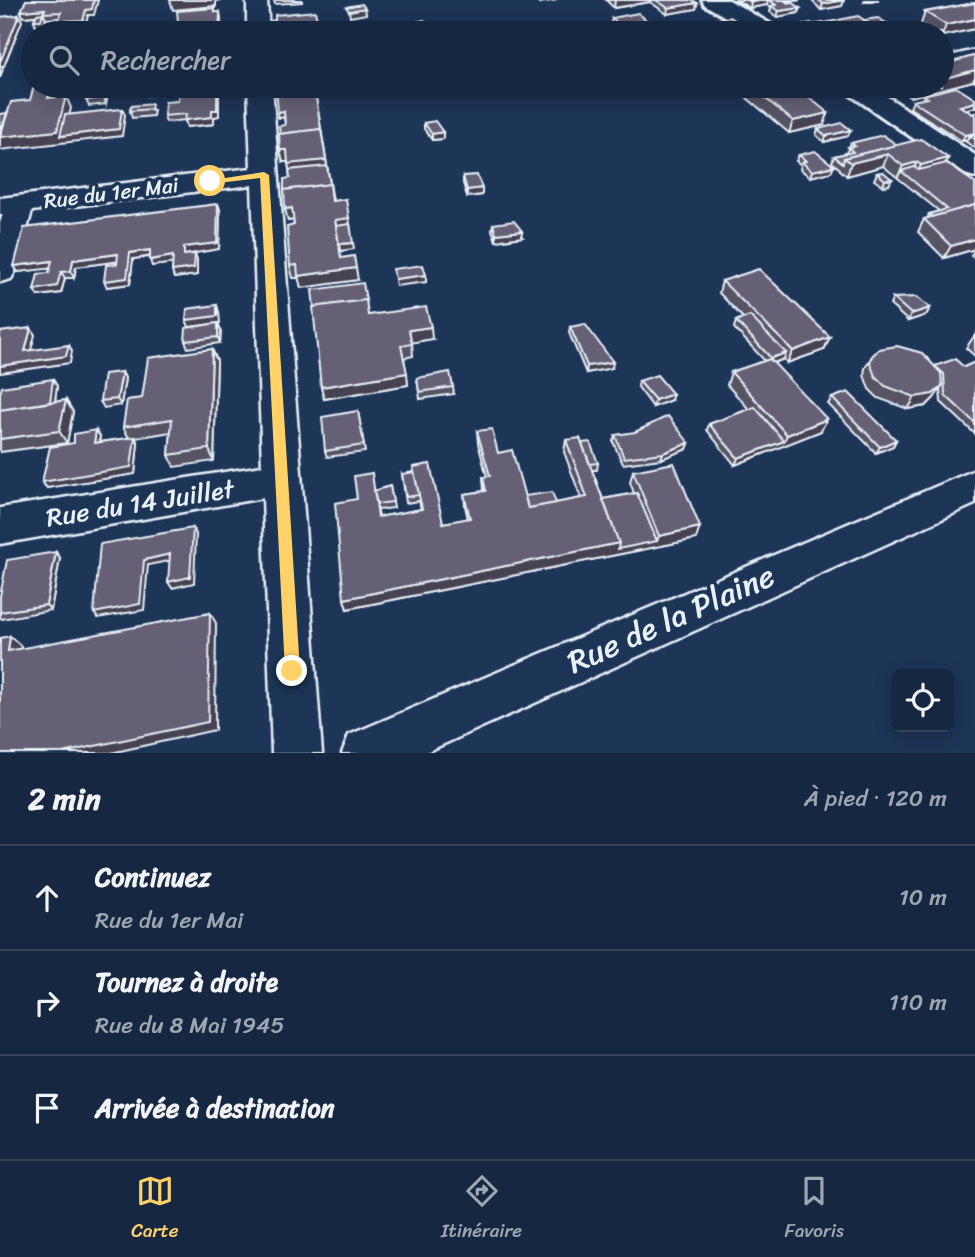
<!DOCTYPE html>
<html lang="fr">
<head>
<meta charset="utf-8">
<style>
	body { margin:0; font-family:Sriracha,sans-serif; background:#1f3048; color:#f1f3f6 }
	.controls { position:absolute; right:21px; bottom:21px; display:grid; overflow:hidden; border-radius:10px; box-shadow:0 4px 18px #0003 }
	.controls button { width:63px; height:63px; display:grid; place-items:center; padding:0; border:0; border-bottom:2px solid #35445a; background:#162841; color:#f1f3f6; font:35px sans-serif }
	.stop { position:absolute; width:21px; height:21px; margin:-16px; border:5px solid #ffd166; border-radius:50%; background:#fff }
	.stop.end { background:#ffd166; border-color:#fff; box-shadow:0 2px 7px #0008 }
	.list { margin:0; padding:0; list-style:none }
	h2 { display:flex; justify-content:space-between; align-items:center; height:91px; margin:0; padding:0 28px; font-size:30px }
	h2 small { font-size:23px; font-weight:400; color:#9ea6b1 }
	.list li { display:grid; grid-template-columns:46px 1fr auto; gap:21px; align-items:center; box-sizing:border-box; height:105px; padding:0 28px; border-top:2px solid #35445a }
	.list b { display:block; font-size:26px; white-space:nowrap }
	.list p { margin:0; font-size:23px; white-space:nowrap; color:#9ea6b1 }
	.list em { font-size:23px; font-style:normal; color:#9ea6b1 }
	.icon { flex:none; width:38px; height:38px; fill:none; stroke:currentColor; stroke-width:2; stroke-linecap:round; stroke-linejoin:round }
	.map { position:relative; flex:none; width:975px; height:753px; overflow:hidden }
	.search { position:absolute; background:#162841; box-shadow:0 4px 18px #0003; left:21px; right:21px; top:21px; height:77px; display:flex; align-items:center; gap:18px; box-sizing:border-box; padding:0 24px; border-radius:38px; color:#9ea6b1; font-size:26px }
	.sheet { height:406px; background:#162841 }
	nav { display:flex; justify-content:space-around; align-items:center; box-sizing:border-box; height:98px; border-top:2px solid #35445a; background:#162841; font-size:19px; color:#9ea6b1 }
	nav a { display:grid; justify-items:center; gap:4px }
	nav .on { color:#ffd166 }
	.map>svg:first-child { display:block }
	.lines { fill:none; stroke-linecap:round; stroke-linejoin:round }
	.service-casing { stroke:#e8f1f8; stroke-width:5 }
	.minor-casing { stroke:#e8f1f8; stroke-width:5 }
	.tertiary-casing { stroke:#e8f1f8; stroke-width:6 }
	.service { fill:#1d3557; fill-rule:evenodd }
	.minor { fill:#1d3557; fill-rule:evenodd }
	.tertiary { fill:#1d3557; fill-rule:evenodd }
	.wall { fill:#575364; stroke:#e8f1f8; stroke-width:2 }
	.shaded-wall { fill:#474351; stroke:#e8f1f8; stroke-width:2 }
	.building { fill:#656074; stroke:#e8f1f8; stroke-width:2 }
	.route { fill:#ffd166 }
	.labels { text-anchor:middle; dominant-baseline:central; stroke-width:7; stroke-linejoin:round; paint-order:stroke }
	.far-street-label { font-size:21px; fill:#e8f1f8; stroke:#1d3557 }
	.street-label { font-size:26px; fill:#e8f1f8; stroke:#1d3557 }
	.near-street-label { font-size:32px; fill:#e8f1f8; stroke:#1d3557 }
</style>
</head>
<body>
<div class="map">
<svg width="975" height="753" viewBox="0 0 975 753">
	<rect width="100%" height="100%" fill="#1d3557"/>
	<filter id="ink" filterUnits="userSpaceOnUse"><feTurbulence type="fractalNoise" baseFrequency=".0143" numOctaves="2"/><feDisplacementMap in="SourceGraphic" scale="14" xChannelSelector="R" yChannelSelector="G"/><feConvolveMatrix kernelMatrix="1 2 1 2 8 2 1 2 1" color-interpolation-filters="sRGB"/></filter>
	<g filter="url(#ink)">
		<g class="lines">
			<g class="service-casing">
				<path id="service" d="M975,50V56L942,64V58Z"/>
			</g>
			<g class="minor-casing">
				<g id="minor">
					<path d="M247,0H267L269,33H247Z"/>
					<path d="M248,86H272L322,753H272L263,498L0,544V508L262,466L252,185L32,211L15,272L11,279L0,282V223L3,214H0V198L251,168Z"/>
					<path d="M975,470V504L424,753H342L349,735Z"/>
				</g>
			</g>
			<g class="tertiary-casing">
				<g id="tertiary">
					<path d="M702,0H729L777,28L781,33H753L705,5Z"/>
					<path d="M841,86H871L975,155V177L965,174L845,91Z"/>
				</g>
			</g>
			<use href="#service" class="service"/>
			<use href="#minor" class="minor"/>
			<use href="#tertiary" class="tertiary"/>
		</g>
		<g class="wall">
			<path d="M26,0L94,15H88L85,26L60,27L58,21L59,18L46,19L43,25L36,26L34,20L36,16L23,17L21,11Z"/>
			<path d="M606,0H692L697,3L696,9L667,14L650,2L614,8Z"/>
			<path d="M736,0H800L787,2L798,13L777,17L770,12L771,8L767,5L750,8Z"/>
			<path d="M811,0H843L842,6L821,10Z"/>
			<path d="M975,3V29L942,36V33H937L921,24L925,12Z"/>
			<path d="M612,18L652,25V31L637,33H622L611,23Z"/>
			<path d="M864,20L886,23L884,29L870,31L869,33H795L792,32L794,26Z"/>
			<path d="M409,23L433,33H414L410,28Z"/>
			<path d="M975,58V82L973,81L911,97L893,86H942Z"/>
			<path d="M197,86H218L219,90V116L214,117V124L187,127L185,120L166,122L164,116L178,101Z"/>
			<path d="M314,86L333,201L354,249L340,251L341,258L358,280L301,288L299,278H293L290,266L294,220L288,221L285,209L290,178L288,162H283L280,150L285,125L284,117L279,118L278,112Z"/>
			<path d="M727,86H795L824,125L789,133L747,98L749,88L734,91Z"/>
			<path d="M109,89L106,104L89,106L86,100L96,91Z"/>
			<path d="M924,95L975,107L966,110L973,114L975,113V148L966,142L967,140L962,141L910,108L913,101L922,99Z"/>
			<path d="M131,106L154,110L153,116L132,118L130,111Z"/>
			<path d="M424,123L443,132V139L432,140L424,129Z"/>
			<path d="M818,129L848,136L824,142L816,135Z"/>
			<path d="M851,143L897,145L948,158L946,163L975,249L944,258L918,232L924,219H927L929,214L939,211L883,166L847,176L840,170V169L832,162L834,156L846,153Z"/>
			<path d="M799,155L834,166L831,172L810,177L800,169L801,165L796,161Z"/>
			<path d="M883,172L889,185L883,186L874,180L877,173Z"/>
			<path d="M463,176L482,188V195L467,197L463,183Z"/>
			<path d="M218,204L220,210L219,249L187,254H195L197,260V275L174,278L172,271L173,263L152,266L150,257L133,259L130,284L107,287L117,261L76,267L74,278H65L61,293L38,296L49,273L50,268L18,272L14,266Z"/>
			<path d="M493,224L522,237L496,241L492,230Z"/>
			<path d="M975,249V259L971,256Z"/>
			<path d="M722,281L830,337L824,350L787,363L784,359L774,363L821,431L735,465L707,430L709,424L749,409L727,385L731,372L765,361L734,328L736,321L743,318L719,293Z"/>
			<path d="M893,298L930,308L926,315L908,321L890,305Z"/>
			<path d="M314,307L368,315L432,339L412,342L413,356L404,358L408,385L324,399L321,387Z"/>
			<path d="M570,327L612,368L586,373L569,333Z"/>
			<path d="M221,330L220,343L188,348L185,341Z"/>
			<path d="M975,335V356L966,348Z"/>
			<path d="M212,349L217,361L214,461L174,467L169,455L171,432L135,438L138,443L135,474L47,488L42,482L74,443L96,430L100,436L99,442L129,438L123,427L142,398Z"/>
			<path d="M872,356L935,367H964L975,362V434L941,402L940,388L934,398L926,406L908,409L878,398L869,389L864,375L865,368Z"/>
			<path d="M122,372L125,378L121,405L104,408L100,401Z"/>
			<path d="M417,378L453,387L454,394L420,399Z"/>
			<path d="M639,381L671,400L653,407L638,387Z"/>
			<path d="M57,386L55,402L66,400L73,412L67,443L0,452V393Z"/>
			<path d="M832,398L896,440L893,446L876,453L828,404Z"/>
			<path d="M358,411L365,452L327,457L325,451Z"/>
			<path d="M477,431L498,453L525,496L556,503L581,498L564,452L566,440L582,443L598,463L597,470H592L603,499L634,493L630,482L633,471L696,539L347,609L344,599L357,499L390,486L394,508L378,510L377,507L379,517L421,509L419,501L406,503L402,474L443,523L468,519L465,506L464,494L484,491L483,477H487L478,443Z"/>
			<path d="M615,435L689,443L687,449L661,459L623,464L613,442Z"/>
			<path d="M60,558L51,610L2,619L0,617V596Z"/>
		</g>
		<g class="shaded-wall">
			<path d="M94,0H98L94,15H88L85,26L83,20L86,10Z"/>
			<path d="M170,0H221L216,1V6L173,10Z"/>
			<path d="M274,0H302V2L275,4Z"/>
			<path d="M539,0H557L539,3Z"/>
			<path d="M615,0H650V2L614,8Z"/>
			<path d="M768,0L767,5L750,8L751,2Z"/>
			<path d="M780,0H800L779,3Z"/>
			<path d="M844,0L842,6L821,10L823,4Z"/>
			<path d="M865,0H879L864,2Z"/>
			<path d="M697,3L696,9L667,14L668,8Z"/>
			<path d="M365,8L366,14L350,17L349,11Z"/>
			<path d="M800,8L798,13L777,17L779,11Z"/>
			<path d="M45,9L43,13L46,19L43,25L36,26L34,20L42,15L23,17L21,11Z"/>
			<path d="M220,12L221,18V33H206Z"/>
			<path d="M19,15L22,21L4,66H2L3,69L0,78V60Z"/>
			<path d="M975,19V29L942,36L946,25Z"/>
			<path d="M886,23L884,29L870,31L869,33H854L855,28Z"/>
			<path d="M318,25L319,31L306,32L305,26Z"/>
			<path d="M652,25V31L637,33H625V30Z"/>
			<path d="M746,27L744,33H707Z"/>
			<path d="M433,30V33H418Z"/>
			<path d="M975,70V77L973,81L911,97L916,86H942V79Z"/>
			<path d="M51,86H53L57,95L53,110L48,98Z"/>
			<path d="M106,86H108L109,89L106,104L104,98Z"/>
			<path d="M146,86H186L172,87L171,93L147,96L144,90Z"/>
			<path d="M217,86L219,90V116L214,117V124L187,127L185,120L212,110Z"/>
			<path d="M735,86H759H750L749,88L734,91Z"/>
			<path d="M66,96L71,108L64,136L122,109L125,115L122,136L0,150V137Z"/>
			<path d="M975,102V107L957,112L960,106Z"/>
			<path d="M284,111L285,117L279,118L278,112Z"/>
			<path d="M828,113L824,125L789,133L793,121Z"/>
			<path d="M851,130L848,136L824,142L826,136Z"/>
			<path d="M443,132V139L432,140V134Z"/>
			<path d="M975,133L969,136L967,140L962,141L965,135Z"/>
			<path d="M323,141L328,172L291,176L288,164Z"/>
			<path d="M280,150H287L289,162H283Z"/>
			<path d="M888,154L883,166L847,176L851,163Z"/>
			<path d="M948,158L942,170L916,177L921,165Z"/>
			<path d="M917,162L911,174L901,171L897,178L903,166Z"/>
			<path d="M834,166L831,172L810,177L812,171Z"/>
			<path d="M892,179L889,185L883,186L885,180Z"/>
			<path d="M482,188V195L467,197V190Z"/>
			<path d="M218,204L220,210L219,249L184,255V247Z"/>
			<path d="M292,208L295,220L288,221L285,209Z"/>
			<path d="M349,218L351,230L337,232L335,220Z"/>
			<path d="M522,231V237L496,241V234Z"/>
			<path d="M975,239V249L944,258L951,246Z"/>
			<path d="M353,243L354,249L340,251L339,244Z"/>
			<path d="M150,250L152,256L133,259L130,284L107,287L104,281L130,253Z"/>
			<path d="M118,254L121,261L76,267L74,278L71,271L73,260Z"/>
			<path d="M195,254L197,260V275L174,278L172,271Z"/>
			<path d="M173,256L176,263L152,266L150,260Z"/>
			<path d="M52,261L55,268L18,272L14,266Z"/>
			<path d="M356,268L358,280L301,288L298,276Z"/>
			<path d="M61,272L65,278L61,293L38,296L34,290Z"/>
			<path d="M426,275V282L396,286L395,279Z"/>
			<path d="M217,305L219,312L220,323L189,327L186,320Z"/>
			<path d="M930,308L926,315L908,321L911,314Z"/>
			<path d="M218,323L221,330L220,343L218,337Z"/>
			<path d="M431,327L432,339L410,343L409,330Z"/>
			<path d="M31,328L35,335L29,357L25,351Z"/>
			<path d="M830,337L824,350L787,363L793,351Z"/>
			<path d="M69,345L72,351L70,363L0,373V366Z"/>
			<path d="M212,349L217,361L214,461L209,449Z"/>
			<path d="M786,353L784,359L768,365L771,358Z"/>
			<path d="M613,362L612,368L586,373L587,366Z"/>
			<path d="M122,372L125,378L121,405L117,399Z"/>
			<path d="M407,373L408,385L324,399L321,387Z"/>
			<path d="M53,379L57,386L53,415L0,423Z"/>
			<path d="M942,386L934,398L926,406L908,409L915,397Z"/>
			<path d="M673,394L671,400L653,407L655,400Z"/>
			<path d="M66,400L73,412L67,443L59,431Z"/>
			<path d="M827,419L821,431L735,465L738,458L784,441L787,435Z"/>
			<path d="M96,430L100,436L98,449L94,443Z"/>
			<path d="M135,437L138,443L135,474L47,488L42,482Z"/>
			<path d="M896,440L893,446L876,453L880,447Z"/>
			<path d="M689,443L687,449L661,459L663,453Z"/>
			<path d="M700,527L696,539L347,609L344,599L619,543L657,541L659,536Z"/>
			<path d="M193,528L196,534L194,583L172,588L168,582Z"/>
			<path d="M56,552L60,558L51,610L46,605Z"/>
			<path d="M170,554L173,560L148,565L144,610L98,618L94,613L144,560Z"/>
			<path d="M210,613L216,623L215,730L111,753H62Z"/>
			<path d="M10,636L21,646L19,661L8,651Z"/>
		</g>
		<g class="building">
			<path d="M26,0H94L92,9L86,10L83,20L58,21L61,12L43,13L41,20H34L37,14L43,13L45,9L21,11Z"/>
			<path d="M656,0H692L697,3L668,8Z"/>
			<path d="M747,0H766L751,2Z"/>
			<path d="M769,0H784L788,3L792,2L800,8L779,11L771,6L776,5Z"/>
			<path d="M819,0H844L823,4Z"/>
			<path d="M975,3V19L946,25L925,12Z"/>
			<path d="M362,4L365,8L349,11L346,7Z"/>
			<path d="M215,8V12H220L219,32L179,33L177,11Z"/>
			<path d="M315,11L318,25L305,26L306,33H271L270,21L275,20V15Z"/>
			<path d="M638,13L652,25L625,30L612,18Z"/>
			<path d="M19,15L1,60H0V17Z"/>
			<path d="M858,16L872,25L855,28L865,33H815L804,27Z"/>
			<path d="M730,17L746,27L707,33H644Z"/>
			<path d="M878,18L886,23L864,27L872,25L864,20Z"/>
			<path d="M424,20L433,30L418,33L409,23Z"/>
			<path d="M811,23L814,25L804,27L803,29L800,30L794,26Z"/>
			<path d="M973,56L975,58V70L942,79V65Z"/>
			<path d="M34,86H51L48,98L66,96L57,131L0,137L11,102L30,100Z"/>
			<path d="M97,86H106L104,98L86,100L88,92L96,91Z"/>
			<path d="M145,86H170L169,87L144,90Z"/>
			<path d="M197,86H217V110H212V117L185,120L186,114L164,116L165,102L178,101L179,88Z"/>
			<path d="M276,86H314L322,135L321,129L280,134L279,126L285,125L284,111L278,112Z"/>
			<path d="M750,86H795L828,113L793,121Z"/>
			<path d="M956,87L975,99V102L960,106L973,114L975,113V133L965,135L913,101L928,98L924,95Z"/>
			<path d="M152,104L151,109L130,111L131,106Z"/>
			<path d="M122,109L119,129L60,136L65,115Z"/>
			<path d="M7,113L0,134V114Z"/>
			<path d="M435,121L443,132L432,134L424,123Z"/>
			<path d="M842,123L851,130L826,136L818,129Z"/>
			<path d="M321,129L326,160L288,164L287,150H280L279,134Z"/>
			<path d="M975,134V139L969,136Z"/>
			<path d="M883,135L897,145L844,158L843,163L834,156L853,152L848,147L855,146L851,143Z"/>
			<path d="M921,139L948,158L921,165L917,162L903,166L888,154L851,163L844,158Z"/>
			<path d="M815,151L834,166L812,171L802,162L806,161L799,155Z"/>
			<path d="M946,163L975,183V205L932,217L929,214L947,209L901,171L914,167L919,170Z"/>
			<path d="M327,166L331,190L330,184L284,190V179L290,178L289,170Z"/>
			<path d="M883,172L892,179L885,180L877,173Z"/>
			<path d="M477,175L482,188L467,190L463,176Z"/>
			<path d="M330,184L332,201L346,199L349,218L335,220L341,258L354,256L356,268L298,276L297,265L290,266L287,227L294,225L293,216L292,208L285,209L284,190Z"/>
			<path d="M218,204L217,243L184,247V255L195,254L194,268L172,271L173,256L150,260V250L130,253L127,278L104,281L106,265L117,264L118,254L73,260L71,271L61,272L57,286L34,290L38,274L49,273L52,261L14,266L24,228Z"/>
			<path d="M975,205V239L951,246L924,219Z"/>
			<path d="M514,221L522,231L496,234L493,224Z"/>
			<path d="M350,224L353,243L339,244L336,226Z"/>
			<path d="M423,265L426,275L395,279L393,269Z"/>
			<path d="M759,269L830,337L793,351L722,281Z"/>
			<path d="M363,283L366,300L314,307L312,290Z"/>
			<path d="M917,297L930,308L911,314L893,298Z"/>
			<path d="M366,300L368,315L426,307L431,327L409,330L412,344L401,346L407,373L321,387L313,307Z"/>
			<path d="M217,305V316L186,320L187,309Z"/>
			<path d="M750,316L786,353L771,358L736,321Z"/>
			<path d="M218,323V337L185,341L186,328Z"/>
			<path d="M585,324L613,362L587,366L570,327Z"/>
			<path d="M31,328L25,351L69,345L66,356L0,366V332Z"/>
			<path d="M897,346L922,353L941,373L942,386L933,394L915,397L885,386L875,376L870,363L872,356L879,349Z"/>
			<path d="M212,349L209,449L169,455L172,419L123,427L127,400L142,398L148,358Z"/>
			<path d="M770,359L827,419L787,435L731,372Z"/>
			<path d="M955,359L964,367L975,362V423L945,395L944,374L935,366Z"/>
			<path d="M122,372L117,399L100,401L104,374Z"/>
			<path d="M450,372L453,387L419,392L417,378Z"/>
			<path d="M657,375L673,394L655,400L639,381Z"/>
			<path d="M53,379L50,402L0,410V393L2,387Z"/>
			<path d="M848,392L896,440L880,447L832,398Z"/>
			<path d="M66,400L59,431L0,439V410Z"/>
			<path d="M755,407L784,441L738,458L709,424Z"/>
			<path d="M358,411L364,445L325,451L322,417Z"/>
			<path d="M668,416L689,443L663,453L624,458L615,435L635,432Z"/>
			<path d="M492,429L498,453L512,450L528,508L587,497L566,440L580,438L619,543L344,599L335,503L357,499L354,476L372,473L378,517L422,509L413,467L430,464L443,523L470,518L464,494L486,491L483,477L490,476L477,431Z"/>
			<path d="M96,430L94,443L135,437L131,467L42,482L50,447L74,443V434Z"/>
			<path d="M590,442L598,463L590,464L582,443Z"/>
			<path d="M674,463L700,527L659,536L633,471Z"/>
			<path d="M414,472L419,495L406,497L402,474Z"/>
			<path d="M390,486L393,502L377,504L374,491Z"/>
			<path d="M552,492L556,503L528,508L525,496Z"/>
			<path d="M637,493L657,541L618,549L619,543L603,499Z"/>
			<path d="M193,528L190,577L168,582L170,554L144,560L140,604L94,613L100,544Z"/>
			<path d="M56,552L46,605L0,612V596L7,560Z"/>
			<path d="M210,613L208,722L62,753H0V638L10,636L8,651Z"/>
		</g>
	</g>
	<path class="route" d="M264,172L269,175L300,671L298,676L292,678L287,676L285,671L260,178L210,184L206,181Z"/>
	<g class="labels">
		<g class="far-street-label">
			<text transform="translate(111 193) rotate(-7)">Rue du 1er Mai</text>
		</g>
		<g class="street-label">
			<text transform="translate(140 503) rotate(-9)">Rue du 14 Juillet</text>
		</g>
		<g class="near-street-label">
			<text transform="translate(671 619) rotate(-24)">Rue de la Plaine</text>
		</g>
	</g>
</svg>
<div class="controls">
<button><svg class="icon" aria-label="locate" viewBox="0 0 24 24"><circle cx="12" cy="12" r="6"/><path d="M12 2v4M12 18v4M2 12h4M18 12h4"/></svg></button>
</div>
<div class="stop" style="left:210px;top:181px"></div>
<div class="stop end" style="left:292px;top:671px"></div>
<div class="search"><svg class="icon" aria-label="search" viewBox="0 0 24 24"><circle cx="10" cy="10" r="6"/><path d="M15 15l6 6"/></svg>Rechercher</div>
</div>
<section class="sheet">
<h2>2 min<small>À pied · 120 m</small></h2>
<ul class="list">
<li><svg class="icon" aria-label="ahead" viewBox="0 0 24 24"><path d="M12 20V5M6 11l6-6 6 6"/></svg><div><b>Continuez</b><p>Rue du 1er Mai</p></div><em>10 m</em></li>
<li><svg class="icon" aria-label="right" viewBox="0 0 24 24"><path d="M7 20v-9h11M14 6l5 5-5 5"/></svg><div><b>Tournez à droite</b><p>Rue du 8 Mai 1945</p></div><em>110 m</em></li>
<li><svg class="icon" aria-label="arrive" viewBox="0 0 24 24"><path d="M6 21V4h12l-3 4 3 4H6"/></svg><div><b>Arrivée à destination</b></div></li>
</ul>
</section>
<nav>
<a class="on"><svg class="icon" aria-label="map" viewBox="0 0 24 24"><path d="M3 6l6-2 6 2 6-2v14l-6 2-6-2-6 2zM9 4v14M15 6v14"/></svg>Carte</a>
<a><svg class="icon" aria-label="directions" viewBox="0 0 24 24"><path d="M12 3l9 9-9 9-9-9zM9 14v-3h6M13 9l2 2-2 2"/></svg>Itinéraire</a>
<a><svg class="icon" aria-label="saved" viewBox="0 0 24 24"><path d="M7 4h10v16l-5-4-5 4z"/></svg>Favoris</a>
</nav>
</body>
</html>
